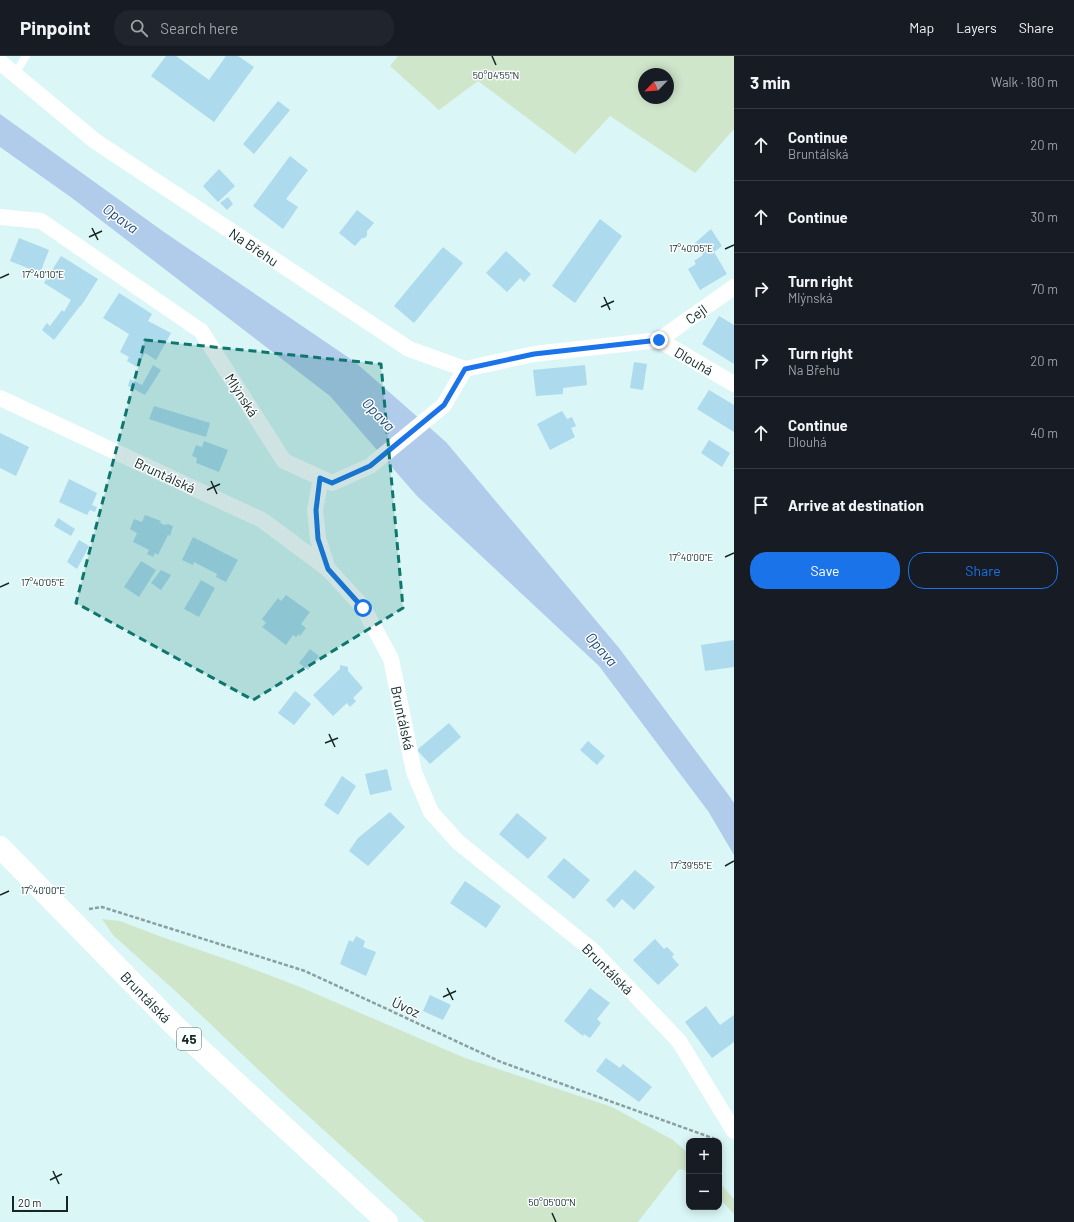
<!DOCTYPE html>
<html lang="en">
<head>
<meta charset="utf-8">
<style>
	body { margin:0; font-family:Barlow,sans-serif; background:#20242c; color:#f1f3f6 }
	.controls { position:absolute; right:12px; bottom:12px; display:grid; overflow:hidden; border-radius:8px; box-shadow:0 2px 10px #0003 }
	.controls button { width:36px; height:36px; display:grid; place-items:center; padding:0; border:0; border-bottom:1px solid #363941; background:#171b24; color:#f1f3f6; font:20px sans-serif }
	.compass { position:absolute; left:638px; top:12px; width:36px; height:36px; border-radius:50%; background:#171b24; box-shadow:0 2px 10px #0003; rotate:245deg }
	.scale { position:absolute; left:12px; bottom:10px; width:56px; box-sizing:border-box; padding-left:4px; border:2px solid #192424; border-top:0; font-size:11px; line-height:14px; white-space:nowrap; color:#192424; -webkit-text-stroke:3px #f9fefe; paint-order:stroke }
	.stop { position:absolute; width:12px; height:12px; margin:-9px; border:3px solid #1a73e8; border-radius:50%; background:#fff }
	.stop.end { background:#1a73e8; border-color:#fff; box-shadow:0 1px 4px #0008 }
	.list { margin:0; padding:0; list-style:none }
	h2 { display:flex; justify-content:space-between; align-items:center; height:52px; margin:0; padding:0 16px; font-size:17px }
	h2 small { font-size:13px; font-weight:400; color:#9ea1a6 }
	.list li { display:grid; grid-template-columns:26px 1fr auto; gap:12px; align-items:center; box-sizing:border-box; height:72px; padding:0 16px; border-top:1px solid #363941 }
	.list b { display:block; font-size:15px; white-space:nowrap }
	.list p { margin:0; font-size:13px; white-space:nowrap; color:#9ea1a6 }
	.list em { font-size:13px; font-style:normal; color:#9ea1a6 }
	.actions { display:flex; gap:8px; padding:12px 16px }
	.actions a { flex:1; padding:9px 0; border:1px solid #1a73e8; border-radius:16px; text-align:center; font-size:14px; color:#1a73e8 }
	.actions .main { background:#1a73e8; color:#fff }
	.icon { flex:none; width:22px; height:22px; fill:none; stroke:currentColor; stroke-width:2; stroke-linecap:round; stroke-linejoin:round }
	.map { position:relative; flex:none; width:734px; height:1166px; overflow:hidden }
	header { display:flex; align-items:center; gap:24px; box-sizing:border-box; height:56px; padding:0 20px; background:#171b24; border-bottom:1px solid #363941 }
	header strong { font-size:19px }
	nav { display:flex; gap:22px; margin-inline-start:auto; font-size:14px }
	.search { width:280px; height:36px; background:#20242c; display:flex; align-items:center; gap:10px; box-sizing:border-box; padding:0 14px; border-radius:16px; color:#9ea1a6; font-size:15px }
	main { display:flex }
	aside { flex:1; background:#171b24 }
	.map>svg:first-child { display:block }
	.green { fill:#d0e6cb; fill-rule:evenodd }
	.water { fill:#b1cbeb }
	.building { fill:#addaec }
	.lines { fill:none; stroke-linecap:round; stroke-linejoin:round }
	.path { stroke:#8a9f9f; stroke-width:2.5; stroke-dasharray:4 2; stroke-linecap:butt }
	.service { stroke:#fff; stroke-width:8 }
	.minor { stroke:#fff; stroke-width:16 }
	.primary { stroke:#fff; stroke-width:22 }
	.route { stroke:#1a73e8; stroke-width:5 }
	.marked { fill:#0f766e; fill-opacity:0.2; stroke:#0f766e; stroke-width:3; stroke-dasharray:8 5; stroke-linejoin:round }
	.ticks { fill:none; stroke:#192424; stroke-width:1.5 }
	.labels { text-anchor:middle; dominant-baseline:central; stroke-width:3; stroke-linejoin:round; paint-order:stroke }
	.shield { fill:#f9fefe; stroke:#5c6565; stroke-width:1 }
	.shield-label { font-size:13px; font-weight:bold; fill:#192424 }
	.street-label { font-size:14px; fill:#192424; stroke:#f9fefe }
	.water-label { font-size:15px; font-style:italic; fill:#2a4e79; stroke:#f9fefe }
	.ticks-label { font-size:10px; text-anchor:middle; fill:#192424; stroke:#f9fefe; stroke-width:3; stroke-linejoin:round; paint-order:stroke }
</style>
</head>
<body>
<header>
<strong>Pinpoint</strong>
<div class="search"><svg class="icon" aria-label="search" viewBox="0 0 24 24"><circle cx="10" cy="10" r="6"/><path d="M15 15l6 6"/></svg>Search here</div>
<nav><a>Map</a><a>Layers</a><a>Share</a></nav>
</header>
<main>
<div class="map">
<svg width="734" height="1166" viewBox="0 0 734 1166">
	<rect width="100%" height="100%" fill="#daf6f6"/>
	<g class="green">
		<path d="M398,0H734V73L695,117L610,60L575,98L478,25L439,54L390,10ZM644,18H668V42H644Z"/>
		<path d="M102,863L120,865L162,881L240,908L300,931L465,1002L612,1051L673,1084L689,1098V1115L679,1113L638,1166H425L284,1038L183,942L113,879Z"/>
		<path d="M719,1126L734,1143V1158L719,1142Z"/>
	</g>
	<path class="water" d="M0,58L164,176L355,306L446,386L619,592L730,741L734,747V799L708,755L599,610L417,440L330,340L72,142L0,91Z"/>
	<g class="building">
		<path d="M166,0H176L209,24L226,0H238L254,11L214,66L151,20Z"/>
		<path d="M278,45L290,54L254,98L243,88Z"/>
		<path d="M290,100L308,114L286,143L298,151L283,173L253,150Z"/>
		<path d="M219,113L235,130L218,146L203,130Z"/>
		<path d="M228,141L233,148L227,154L220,147Z"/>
		<path d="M357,154L374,167L367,175V179L365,182H362L355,190L339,177Z"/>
		<path d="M600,163L622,180L575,247L552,230Z"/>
		<path d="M711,173L722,190L714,196L727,218L700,234L688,213L696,208L694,205L703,199L695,187Z"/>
		<path d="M19,182L49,194L40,217L10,205Z"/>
		<path d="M443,191L463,207L414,267L394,250Z"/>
		<path d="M506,195L531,218L524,226L520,222L507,236L486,217Z"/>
		<path d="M61,200L98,223L81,250H80L54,284L42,274L47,267L50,270L62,254L64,256L71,244L44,227Z"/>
		<path d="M119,237L152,258L148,265L171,277L156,304L145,297L137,311L127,305L129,301L120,296L129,278L103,262Z"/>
		<path d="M719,260L734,269V308L702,288Z"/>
		<path d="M634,306L647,308L643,334L630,332Z"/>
		<path d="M153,309L161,314L145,339L128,330L130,323L142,329Z"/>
		<path d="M585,309L587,329L563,332V338L536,340L533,314Z"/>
		<path d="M709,334L734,349V376L697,353Z"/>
		<path d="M154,350L210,367L206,381L182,374L149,363Z"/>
		<path d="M562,355L567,363L572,361L576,370L571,372L575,381L550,394L537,368Z"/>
		<path d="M0,377L29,391L16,420L0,412Z"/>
		<path d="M709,384L730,397L722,411L701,397Z"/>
		<path d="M204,385L228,394L219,416L196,407L197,402L192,400L196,389L202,391Z"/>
		<path d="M69,423L97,437L92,449L97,451L95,456L90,454L87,459L59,446Z"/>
		<path d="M145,459L161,465L160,467L165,469L168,468L173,470L170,480L168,479L158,499L155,497L153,501L147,498L149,494L133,486L137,477L130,473L134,463L142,466Z"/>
		<path d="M58,462L75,473L71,480L54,470Z"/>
		<path d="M193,481L238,504L226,526L216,521L217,518L194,506L193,509L182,504Z"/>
		<path d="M79,484L89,490L77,513L67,506Z"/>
		<path d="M141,505L156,514L139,541L124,531Z"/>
		<path d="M161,514L171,519L161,534L151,527Z"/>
		<path d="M201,524L215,532L199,561L184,553Z"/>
		<path d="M286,539L310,556L301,568L306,572L300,580L299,578L296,581L293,579L286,589L262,571L266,567L262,563L278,542L281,545Z"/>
		<path d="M734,584V611L705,615L701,589Z"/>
		<path d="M310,593L319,600L308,614L299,607Z"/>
		<path d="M340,609L348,611V615L363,632L353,642L356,645L350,651L347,647L333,660L313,639L340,613Z"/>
		<path d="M295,635L311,648L294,669L278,657Z"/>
		<path d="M449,667L461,681L430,708L417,694Z"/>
		<path d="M588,685L605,700L597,709L580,694Z"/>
		<path d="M387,713L392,734L370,739L365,718Z"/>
		<path d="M342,720L356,730L338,759L324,749Z"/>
		<path d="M390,756L405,771L368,810L349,795L358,782Z"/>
		<path d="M517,757L547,782L528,803L499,778Z"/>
		<path d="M564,802L590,824L574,843L547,821Z"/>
		<path d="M635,814L655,831L634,854L622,843L614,852L606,844Z"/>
		<path d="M465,825L501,850L486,872L450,847Z"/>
		<path d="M356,880L365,885L363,891L376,896L366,920L340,908L349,884L353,886Z"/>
		<path d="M655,883L664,893L667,891L674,898L672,901L679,909L658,929L633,904Z"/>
		<path d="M590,932L610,947L597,963L601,967L590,982L584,978L583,980L564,965Z"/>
		<path d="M430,939L451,949L443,964L423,955Z"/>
		<path d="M706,950L720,969L734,959V986L712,1002L685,966Z"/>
		<path d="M606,1002L620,1012L623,1008L652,1031L639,1046L596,1015Z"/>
	</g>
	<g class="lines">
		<path class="path" d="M89,853L102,851L305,915L501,1006L718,1084"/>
		<path class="service" d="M15,18L26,0"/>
		<g class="minor">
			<path d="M0,6L95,85L409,293L465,313L534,298L659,284L734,328"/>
			<path d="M0,161L41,165L201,275L284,405L332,427L370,410L444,349L465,313"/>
			<path d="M659,284L734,231"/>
			<path d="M0,342L262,464L328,513L363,551L391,603L414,716L431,756L458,786L592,894L679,985L734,1075"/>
			<path d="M321,422L315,454L318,483L328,513"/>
		</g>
		<path class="primary" d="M0,791L175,970L387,1166"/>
	</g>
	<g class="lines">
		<path class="route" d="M363,552L328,513L318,483L316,454L320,422L332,427L370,410L444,349L465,313L534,298L659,284"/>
	</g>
	<path class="marked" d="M145,284L381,308L403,552L253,644L76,547Z"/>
	<path class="ticks" d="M492,0L496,9M92,172L98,184M89,181L102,175M725,193L734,189M0,222L9,218M604,241L610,254M601,251L614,245M211,425L217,438M207,434L220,428M725,501L734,497M0,531L9,527M329,678L335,691M325,687L338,682M725,810L734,805M0,839L9,835M447,932L453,944M443,941L456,935M53,1115L59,1128M50,1124L62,1118M552,1157L556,1166"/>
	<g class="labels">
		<rect class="shield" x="177" y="972" width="24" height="22" rx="3"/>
		<g class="shield-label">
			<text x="189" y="983">45</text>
		</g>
		<g class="street-label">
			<text transform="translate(254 191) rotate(34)">Na Břehu</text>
			<text transform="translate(696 258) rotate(-35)">Cejl</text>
			<text transform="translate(694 305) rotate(30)">Dlouhá</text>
			<text transform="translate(242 339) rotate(57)">Mlýnská</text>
			<text transform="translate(165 419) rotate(25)">Bruntálská</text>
			<text transform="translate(403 662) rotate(78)">Bruntálská</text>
			<text transform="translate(608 913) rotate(45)">Bruntálská</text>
			<text transform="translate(146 941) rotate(46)">Bruntálská</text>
			<text transform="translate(406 951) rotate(25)">Úvoz</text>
		</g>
		<g class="water-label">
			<text transform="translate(121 162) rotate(36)">Opava</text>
			<text transform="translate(379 358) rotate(46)">Opava</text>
			<text transform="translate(602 593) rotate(49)">Opava</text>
		</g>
	</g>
	<g class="ticks-label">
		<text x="496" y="23">50°04'55"N</text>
		<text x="691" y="196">17°40'05"E</text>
		<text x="43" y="222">17°40'10"E</text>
		<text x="691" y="505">17°40'00"E</text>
		<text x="43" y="530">17°40'05"E</text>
		<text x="691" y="813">17°39'55"E</text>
		<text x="43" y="838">17°40'00"E</text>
		<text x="552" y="1150">50°05'00"N</text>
	</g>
</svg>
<div class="controls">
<button>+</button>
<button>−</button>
</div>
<svg class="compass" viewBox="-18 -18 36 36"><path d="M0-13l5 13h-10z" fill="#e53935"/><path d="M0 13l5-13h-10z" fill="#9ea1a6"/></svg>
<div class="scale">20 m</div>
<div class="stop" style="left:363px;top:552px"></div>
<div class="stop end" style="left:659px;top:284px"></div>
</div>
<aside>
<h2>3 min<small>Walk · 180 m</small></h2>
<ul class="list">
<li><svg class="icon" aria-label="ahead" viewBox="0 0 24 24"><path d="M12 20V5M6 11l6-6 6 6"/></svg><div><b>Continue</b><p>Bruntálská</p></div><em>20 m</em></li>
<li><svg class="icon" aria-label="ahead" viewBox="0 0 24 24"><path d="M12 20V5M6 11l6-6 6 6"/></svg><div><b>Continue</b></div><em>30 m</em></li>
<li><svg class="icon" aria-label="right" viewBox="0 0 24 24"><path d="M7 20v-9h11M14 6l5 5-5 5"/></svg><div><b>Turn right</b><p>Mlýnská</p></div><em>70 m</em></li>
<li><svg class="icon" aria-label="right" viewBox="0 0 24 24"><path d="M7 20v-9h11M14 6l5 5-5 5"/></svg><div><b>Turn right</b><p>Na Břehu</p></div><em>20 m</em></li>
<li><svg class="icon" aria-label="ahead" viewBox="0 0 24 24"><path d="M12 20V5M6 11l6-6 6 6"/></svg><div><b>Continue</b><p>Dlouhá</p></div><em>40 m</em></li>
<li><svg class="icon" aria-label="arrive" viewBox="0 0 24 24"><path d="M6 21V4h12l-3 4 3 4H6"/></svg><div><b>Arrive at destination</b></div></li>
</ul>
<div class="actions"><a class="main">Save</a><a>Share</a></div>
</aside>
</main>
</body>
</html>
